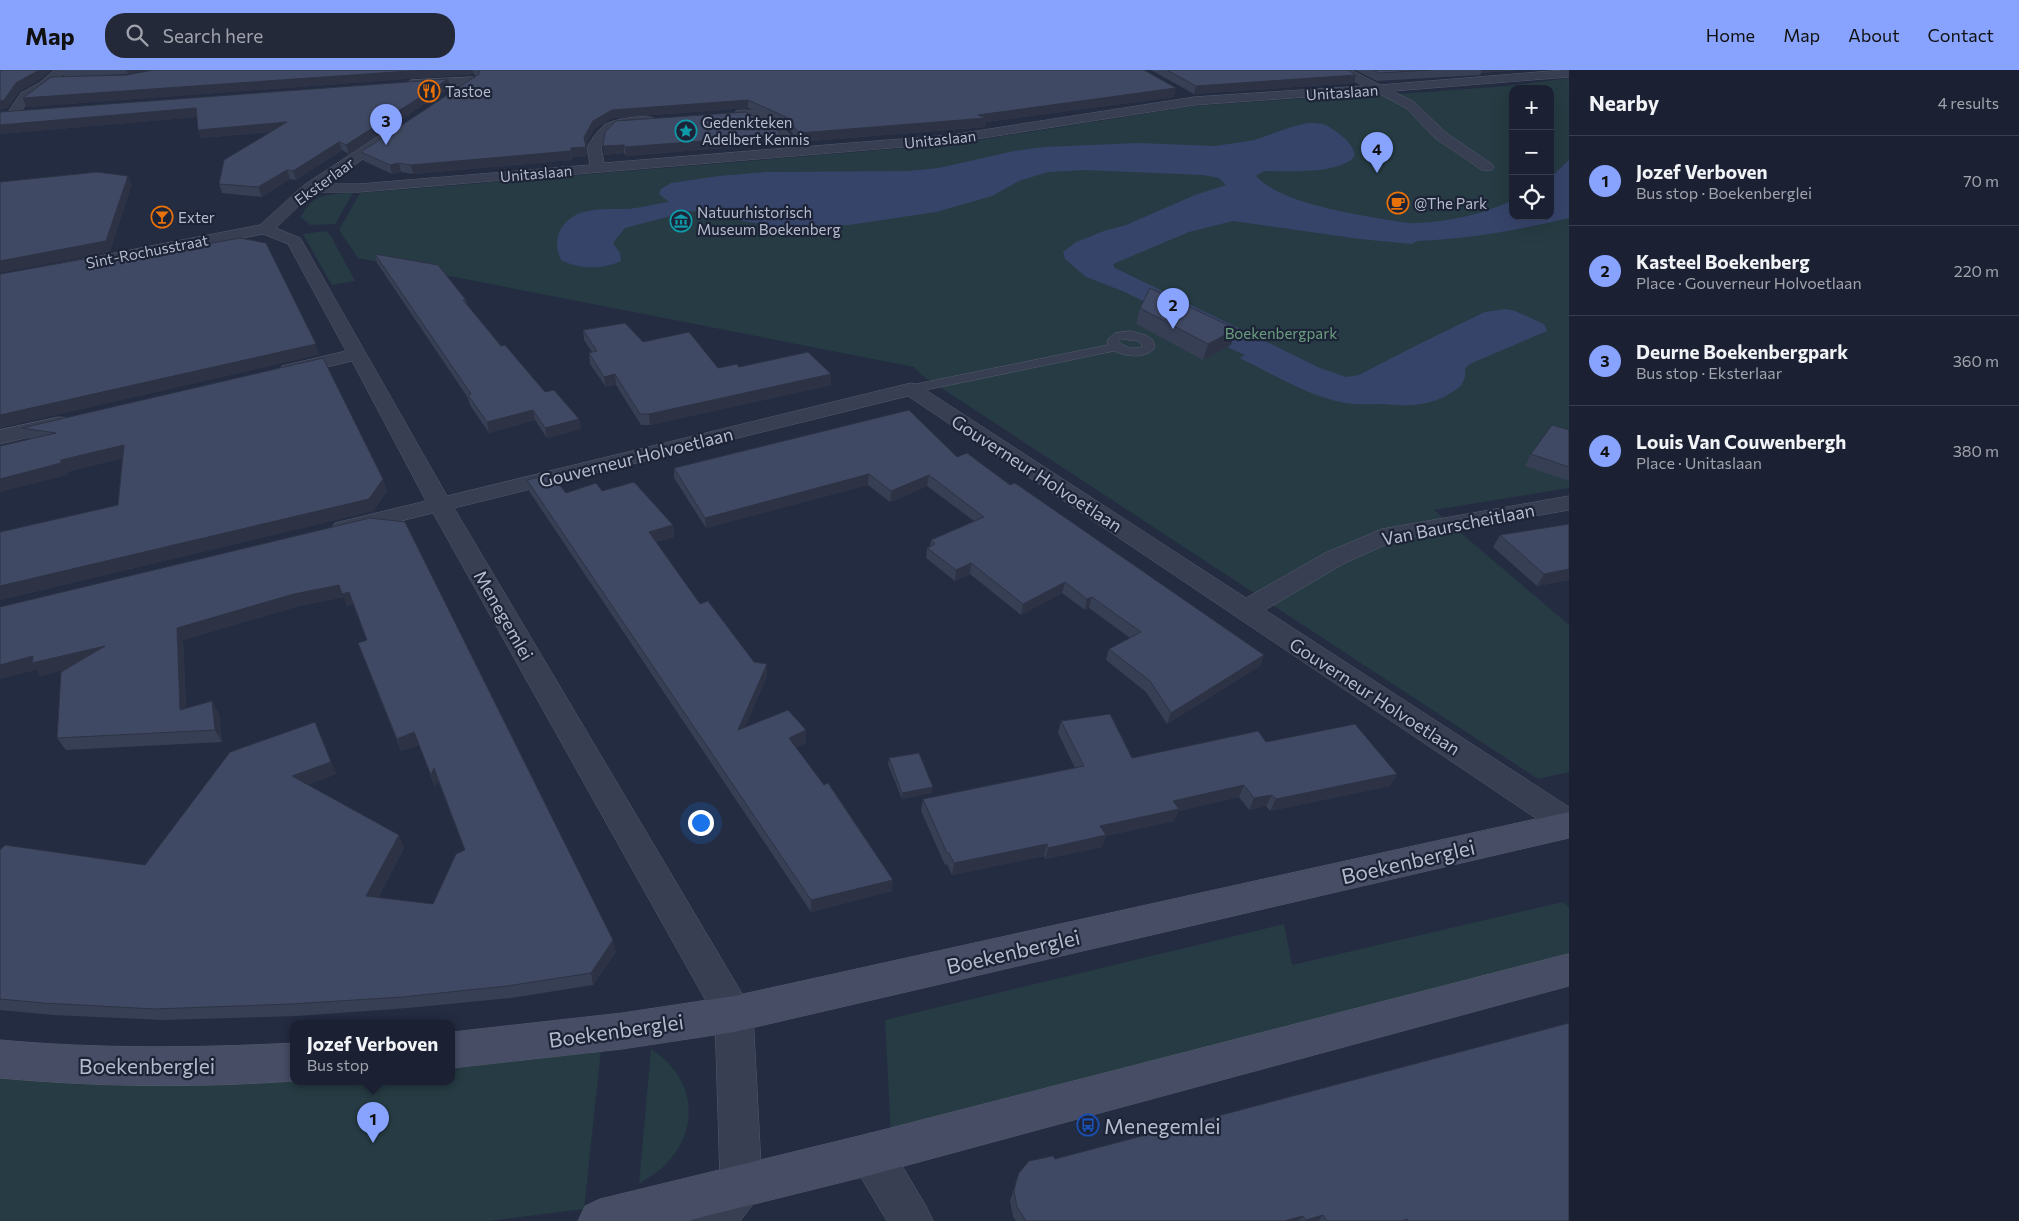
<!DOCTYPE html>
<html lang="en">
<head>
<meta charset="utf-8">
<style>
	body { margin:0; font-family:Commissioner,sans-serif; background:#24293a; color:#f1f3f6 }
	.controls { position:absolute; right:15px; top:15px; display:grid; overflow:hidden; border-radius:10px; box-shadow:0 5px 20px #0002 }
	.controls button { width:45px; height:45px; display:grid; place-items:center; padding:0; border:0; border-bottom:1px solid #393e4d; background:#1b2132; color:#f1f3f6; font:25px sans-serif }
	.you { position:absolute; left:700px; top:752px; width:18px; height:18px; margin:-12px; border:4px solid #fff; border-radius:50%; background:#1a73e8; box-shadow:0 0 0 8px #1a73e833 }
	.badge { display:grid; place-items:center; width:32px; height:32px; border-radius:50%; background:#88a3fe; color:#111; font-size:16px; font-weight:700 }
	.pin { position:absolute; translate:-50% -41px; filter:drop-shadow(0 1px 2px #0008) }
	.pin::after { content:''; position:absolute; top:26px; width:18px; height:15px; background:inherit; clip-path:polygon(0 0,100% 0,50% 100%) }
	.popup { position:absolute; left:290px; top:950px; width:165px; height:65px; box-sizing:border-box; display:grid; place-content:center; border-radius:10px; background:#1b2132; filter:drop-shadow(0 1px 4px #0005); font-size:16px; white-space:nowrap; color:#a0a3ac }
	.popup b { font-size:19px; color:#f1f3f6 }
	.popup::after { content:''; position:absolute; left:50%; top:100%; margin-left:-10px; border:10px solid transparent; border-top-color:#1b2132 }
	.list { margin:0; padding:0; list-style:none }
	h2 { display:flex; justify-content:space-between; align-items:center; height:65px; margin:0; padding:0 20px; font-size:21px }
	h2 small { font-size:16px; font-weight:400; color:#a0a3ac }
	.list li { display:grid; grid-template-columns:32px 1fr auto; gap:15px; align-items:center; box-sizing:border-box; height:90px; padding:0 20px; border-top:1px solid #393e4d }
	.list b { display:block; font-size:19px; white-space:nowrap }
	.list p { margin:0; font-size:16px; white-space:nowrap; color:#a0a3ac }
	.list em { font-size:16px; font-style:normal; color:#a0a3ac }
	.icon { flex:none; width:28px; height:28px; fill:none; stroke:currentColor; stroke-width:2; stroke-linecap:round; stroke-linejoin:round }
	.map { position:relative; flex:none; width:1569px; height:1151px; overflow:hidden }
	header { display:flex; align-items:center; gap:30px; box-sizing:border-box; height:70px; padding:0 25px; background:#88a3fe; color:#111 }
	header strong { font-size:24px }
	nav { display:flex; gap:28px; margin-inline-start:auto; font-size:18px }
	.search { width:350px; height:45px; background:#24293a; display:flex; align-items:center; gap:12px; box-sizing:border-box; padding:0 18px; border-radius:20px; color:#a0a3ac; font-size:19px }
	main { display:flex }
	aside { flex:1; background:#1b2132 }
	.map>svg:first-child { display:block }
	.green { fill:#263b43; fill-rule:evenodd }
	.water { fill:#37446a }
	.lines { fill:none; stroke-linecap:round; stroke-linejoin:round }
	.lane-casing { stroke:#535a6c; stroke-width:1 }
	.street-casing { stroke:#535a6c; stroke-width:1 }
	.secondary-casing { stroke:#535a6c; stroke-width:1 }
	.lane { fill:#393f52; fill-rule:evenodd }
	.street { fill:#393f52; fill-rule:evenodd }
	.secondary { fill:#464d65; fill-rule:evenodd }
	.wall { fill:#373f55 }
	.shaded-wall { fill:#2d3345 }
	.building { fill:#404963; stroke:#2d3345 }
	.labels { text-anchor:middle; dominant-baseline:central; stroke-width:4.5; stroke-linejoin:round; paint-order:stroke }
	.far-poi-label { font-size:15px; fill:#b5bbcc; stroke:#1d2437; text-anchor:start }
	.far-street-label { font-size:15px; fill:#b5bbcc; stroke:#1d2437 }
	.far-park-label { font-size:15px; fill:#6b9e7f; stroke:#1d2437 }
	.street-label { font-size:18px; fill:#b5bbcc; stroke:#1d2437 }
	.near-street-label { font-size:21px; fill:#b5bbcc; stroke:#1d2437 }
	.near-poi-label { font-size:21px; fill:#b5bbcc; stroke:#1d2437; text-anchor:start }
</style>
</head>
<body>
<header>
<strong>Map</strong>
<div class="search"><svg class="icon" aria-label="search" viewBox="0 0 24 24"><circle cx="10" cy="10" r="6"/><path d="M15 15l6 6"/></svg>Search here</div>
<nav><a>Home</a><a>Map</a><a>About</a><a>Contact</a></nav>
</header>
<main>
<div class="map">
<svg width="1569" height="1151" viewBox="0 0 1569 1151">
	<rect width="100%" height="100%" fill="#242c42"/>
	<g class="green">
		<path d="M1569,8V418L1434,440L1569,555V702L1538,709L923,306L914,297L358,188L339,160L360,123L954,74L1193,36L1308,28L1317,30L1507,16ZM1513,19H1550V146H1513Z"/>
		<path d="M353,123L335,154L310,155L301,147C312,123 330,124 353,123Z"/>
		<path d="M326,161L331,166L355,211L332,215L303,164Z"/>
		<path d="M1563,832L1569,837V885L891,1065L885,950L1284,854L1292,895Z"/>
		<path d="M651,979C696,1008 703,1061 661,1099C655,1104 646,1109 639,1114Z"/>
		<path d="M601,980L584,1139L489,1151H0V1007L294,1005V1012H452V994Z"/>
	</g>
	<path class="water" d="M1308,53C1313,53 1318,53 1323,54C1332,57 1363,79 1352,89C1335,104 1286,101 1264,101L1256,106C1280,133 1354,144 1389,150C1398,151 1407,154 1416,153C1448,152 1484,144 1513,130V146H1550V108L1569,90V148C1519,160 1468,169 1417,171L1412,174L1360,169L1233,151L1189,162L1113,194L1115,198L1320,298L1346,307L1359,305L1419,274L1485,242L1506,239L1515,241L1544,254L1547,261L1472,293L1465,298C1467,313 1459,319 1446,326C1422,337 1409,336 1383,334C1371,334 1357,335 1345,333C1310,327 1272,304 1240,288L1245,285L1227,277L1230,274L1125,222L1086,207L1065,189L1063,182L1076,172L1104,161L1126,155L1195,125L1226,115L1219,108L1203,105L1084,100L1048,102L1019,111L992,126L936,142L849,155L813,157H778L743,151L723,143L690,141L625,158L613,173L620,183L621,191C602,200 579,199 561,190C552,170 559,152 580,143C595,138 612,139 627,139C640,138 655,134 669,132L659,124L661,119L671,113L719,106L766,102L907,101L939,98L1014,81L1044,77L1138,73L1215,76L1255,70L1291,57Z"/>
	<g class="lines">
		<g class="lane-casing">
			<path id="lane" d="M1130,261L1146,265L1153,270L1155,278C1145,289 1127,287 1114,281L911,323L904,319L911,315L1108,275L1107,270L1115,263ZM1122,269L1138,271L1143,276C1135,280 1127,278 1120,273L1119,271Z"/>
		</g>
		<g class="street-casing">
			<g id="street">
				<path d="M55,0H68L47,19L29,29L17,48H7L6,45L21,23L39,13Z"/>
				<path d="M1336,0H1351L1380,15L1563,0H1569V7L1393,21L1414,32L1445,62L1492,94L1494,97L1492,100H1482L1435,68L1406,38L1376,22L1194,35L951,73L359,122H313L276,158L300,168L302,171L447,426L911,313L918,315L1246,528L1325,483L1382,459L1569,426V440L1396,470L1343,494L1265,540L1569,737V767L1558,763L908,326L454,438L747,932L753,944L762,1115L756,1130L740,1151H691L698,1136L720,1108L715,947L433,443L344,465L335,463L332,458L335,453L426,431L352,291L289,306L282,304L279,300L282,296L346,281L288,174L263,164L0,215V205L260,155L304,115L389,59H399L401,62L399,65L326,114H359L590,95L587,77C592,69 597,61 604,55C614,49 650,42 658,51C645,65 622,42 601,77L604,93L787,78C769,58 762,53 736,47L735,44L736,41C762,35 786,59 801,77L951,65L1194,27L1363,16Z"/>
				<path d="M472,7L476,8L478,11L476,14L411,18L405,14L411,10Z"/>
				<path d="M59,347L67,348L70,353L67,358L0,374V360Z"/>
				<path d="M871,1063L886,1069L926,1136L933,1151H887L856,1099L850,1084L856,1069Z"/>
			</g>
		</g>
		<g class="secondary-casing">
			<g id="secondary">
				<path d="M1569,742V768L734,962L622,979L452,998V962L622,943L734,926Z"/>
				<path d="M1569,884V916L871,1105L686,1151H578L585,1136L600,1129L871,1063Z"/>
				<path d="M0,970C98,979 196,978 294,973V1011C196,1018 98,1017 0,1008Z"/>
			</g>
		</g>
		<use href="#lane" class="lane"/>
		<use href="#street" class="street"/>
		<use href="#secondary" class="secondary"/>
	</g>
	<g class="wall">
		<path d="M62,0H149L128,4L65,7Z"/>
		<path d="M153,0H1144L1174,27L986,52L985,57L799,72L786,55L748,38L613,48L594,59L585,76L587,86L572,87V90L413,104L401,102L392,104L364,91L361,82L476,6L474,4L26,37L127,5Z"/>
		<path d="M1151,0H1348L1354,13L1194,24Z"/>
		<path d="M1355,0H1519L1481,3L1480,5L1377,11Z"/>
		<path d="M448,9L450,17L349,84L342,80L296,110L290,109L262,127L222,123L219,114L270,62L201,68L197,47L0,64V42Z"/>
		<path d="M605,62L781,73L626,86L624,83L604,85Z"/>
		<path d="M375,184L466,230L467,234L501,276L545,322L579,349L581,359L547,368L535,350L489,363L470,335L468,328L377,193Z"/>
		<path d="M1140,238L1231,275L1203,290L1136,254Z"/>
		<path d="M583,260L643,272L718,298L739,297L831,304V315L650,355H641L616,315L606,317L590,294L589,283L592,282L584,270Z"/>
		<path d="M323,288L387,421L373,441L0,530V462L118,435L122,388L67,402L68,405L28,369L22,358Z"/>
		<path d="M1569,360V411L1525,396L1531,384Z"/>
		<path d="M957,387L1010,415L1264,585L1260,596L1167,654L1146,622L1106,590L1109,579L1130,568L1089,538L1085,540L1062,523L1021,545L970,504L955,511L926,488L927,478L930,476L931,470L974,451L927,416L890,432L868,415L706,458L674,408V398Z"/>
		<path d="M527,410L566,423L602,421L673,455L674,467L656,472L700,534L767,606L745,657L806,673L796,677L892,821L811,842L529,421Z"/>
		<path d="M370,448L616,882L593,915L511,928L408,938L298,946L164,950L53,945L0,940V780L145,795L315,652L336,704L308,715L399,765L404,778L378,828L433,834L465,780L438,711L435,717L419,675L401,681L358,573L367,570L354,534L347,536L344,527L299,536L183,570L186,638L212,631L219,644L222,672L66,680L57,668L64,600L40,606L37,600Z"/>
		<path d="M1569,454V510L1537,516L1493,477L1500,465Z"/>
		<path d="M1061,651L1132,688L1266,672L1397,704L1390,716L1270,741L1266,736L1249,740L1239,727L1178,741L1174,751L1106,766L1102,777L1045,789L1044,786L952,805L947,794L945,795L921,741L923,729L1075,698L1058,663Z"/>
		<path d="M889,688L932,723L902,729L888,694Z"/>
		<path d="M1055,1089L1569,1151H1016L1013,1147L1010,1131L1019,1103Z"/>
	</g>
	<g class="shaded-wall">
		<path d="M39,0H53L38,11L20,21L8,38L0,40V31L16,13Z"/>
		<path d="M126,0H149L128,4Z"/>
		<path d="M424,0H473L474,4L26,37L23,28Z"/>
		<path d="M1482,0H1519L1481,3Z"/>
		<path d="M1356,5L1354,13L1194,24L1196,16Z"/>
		<path d="M448,9L450,17L349,84L346,75Z"/>
		<path d="M1176,18L1174,27L986,52L985,57L799,72V63L978,45Z"/>
		<path d="M748,30V38L613,48L594,59L585,76L584,67L593,51L612,40Z"/>
		<path d="M196,38L199,47L0,64V55Z"/>
		<path d="M287,52L290,60L201,68L198,60Z"/>
		<path d="M781,65V73L626,86L625,77Z"/>
		<path d="M339,72L342,80L296,110L293,101Z"/>
		<path d="M624,75V83L604,85L603,76Z"/>
		<path d="M586,77L587,86L572,87L571,78Z"/>
		<path d="M571,81L572,90L413,104L411,95Z"/>
		<path d="M399,93L401,102L392,104L390,95Z"/>
		<path d="M287,100L290,109L262,127L258,117Z"/>
		<path d="M128,106L132,115L110,182L0,203V191Z"/>
		<path d="M101,186L106,196L98,194Z"/>
		<path d="M1236,259L1231,275L1203,290L1208,274Z"/>
		<path d="M316,274L319,285L0,358V345Z"/>
		<path d="M615,304L616,315L606,317L604,307Z"/>
		<path d="M831,304V315L650,355L649,344Z"/>
		<path d="M533,340L535,350L489,363L487,352Z"/>
		<path d="M579,349L581,359L547,368L545,358Z"/>
		<path d="M124,375L129,387L67,402L68,405L0,422V409L61,390Z"/>
		<path d="M869,404L868,415L706,458L705,448Z"/>
		<path d="M929,405L927,416L890,432L891,421Z"/>
		<path d="M383,409L387,421L373,441L0,530V516Z"/>
		<path d="M673,455L674,467L650,473L649,462Z"/>
		<path d="M971,493L970,504L955,511L956,500Z"/>
		<path d="M1569,499V510L1537,516L1544,504Z"/>
		<path d="M1065,512L1062,523L1021,545L1023,534Z"/>
		<path d="M339,515L349,522L354,534L347,536L344,527L299,536L183,570L187,652L180,640L177,558L294,524Z"/>
		<path d="M1092,527L1089,538L1085,540L1087,529Z"/>
		<path d="M105,576L112,588L40,606L37,600L0,609V595L33,586Z"/>
		<path d="M1264,585L1260,596L1167,654L1171,643Z"/>
		<path d="M767,594V606L739,672L738,660Z"/>
		<path d="M212,631L219,644L222,672L215,660Z"/>
		<path d="M315,652L336,704L298,719L292,706Z"/>
		<path d="M806,660V673L789,680V668Z"/>
		<path d="M414,662L419,675L401,681L397,669Z"/>
		<path d="M434,698L438,711L435,717L431,705Z"/>
		<path d="M1397,704L1390,716L1270,741L1276,729Z"/>
		<path d="M1244,715L1239,727L1178,741L1174,751L1106,766L1102,777L1045,789L1048,778L1100,756L1173,731Z"/>
		<path d="M933,717L932,723L902,729V723Z"/>
		<path d="M1272,725L1266,736L1249,740L1254,728Z"/>
		<path d="M399,765L404,778L372,839L366,826Z"/>
		<path d="M1047,774L1044,786L952,805L954,793Z"/>
		<path d="M893,810L892,821L811,842V830Z"/>
		<path d="M613,870L616,882L593,915L591,903Z"/>
		<path d="M1323,1145L1318,1151H1305L1306,1150Z"/>
		<path d="M1303,1146L1298,1151H1284Z"/>
	</g>
	<g class="building">
		<path d="M0,0H39L34,3L16,13L4,30L0,31Z"/>
		<path d="M153,0H424L23,28L51,7L127,5Z"/>
		<path d="M478,0H1144L1176,18L978,45L986,48L799,63L786,47L748,30L612,40L593,51L584,67L586,77L571,78V81L411,95L399,93L390,95L361,82L479,4V0Z"/>
		<path d="M1167,0H1348L1356,5L1196,16Z"/>
		<path d="M1373,0H1430L1379,3Z"/>
		<path d="M448,9L346,75L339,72L293,101L287,100L258,117L219,114L224,90L287,52L198,60L196,38L0,55V42Z"/>
		<path d="M745,42L774,56L781,65L625,77L624,75L603,76L605,62L616,51Z"/>
		<path d="M97,102L128,106L106,171L0,191V112Z"/>
		<path d="M240,168L266,173L316,274L0,345V204L101,186L98,194Z"/>
		<path d="M375,184L438,195L466,230H463L501,276L505,275L545,322L554,320L579,349L545,358L533,340L487,352L468,325L471,324Z"/>
		<path d="M1150,218L1236,259L1208,274L1140,238Z"/>
		<path d="M625,253L643,272L689,262L718,298L737,294L739,297L808,282L831,304L649,344H640L615,304L604,307L589,283L597,281L583,260Z"/>
		<path d="M323,288L383,409L369,429L0,516V462L118,435L124,375L61,390V393L0,409V376L56,363L22,358Z"/>
		<path d="M909,340L957,387L967,383L1010,415L1015,413L1264,585L1171,643L1150,611L1109,579L1141,562L1092,527L1087,529L1065,512L1023,534L971,493L956,500L927,478L935,474L931,470L984,447L929,405L891,421L869,404L705,448L674,398Z"/>
		<path d="M1552,355L1569,360V397L1531,384Z"/>
		<path d="M551,404L566,423L596,413L602,421L634,412L673,455L649,462L700,534L708,531L754,592L767,594L738,660L788,640L806,660L789,668L824,715L828,713L893,810L811,830L527,410Z"/>
		<path d="M370,448L405,452L613,870L591,903L507,916L402,927L291,934L155,939L43,933L0,929V780L5,775L145,795L230,682L315,652L331,692L292,706L399,765L366,826L433,834L456,784L465,780L434,698L431,705L414,662L397,669L358,573L367,570L349,522L342,524L339,515L294,524L177,558L180,640L212,631L215,660L57,668L61,602L105,576L32,593L33,586L0,595V537Z"/>
		<path d="M1569,454V499L1544,504L1500,465Z"/>
		<path d="M1110,644L1132,688L1258,661L1266,672L1355,654L1397,704L1276,729L1272,725L1254,728L1244,715L1173,731L1179,739L1100,756L1106,765L1048,778L1047,774L954,793L949,783H947L923,729L1084,696L1061,651Z"/>
		<path d="M919,683L933,717L902,723L889,688Z"/>
		<path d="M1569,953V1151H1408L1407,1149L1401,1151H1327L1323,1145L1306,1150L1303,1146L1284,1151H1026L1017,1137L1014,1121L1016,1112L1019,1103L1029,1091L1053,1086L1055,1089Z"/>
	</g>
	<defs>
		<g id="restaurant-ring" transform="scale(1.125)"><circle r="9.5" fill="#1d2437" stroke="#e8710a" stroke-width="1.5"/><path d="M-5-6h1v4h1v-4h1v4h1v-4h1v5L-1.5 .5V6h-2V.5L-5-1ZM5-6V6H3V1.5H1.5Q1.5-4 5-6Z" fill="#e8710a"/></g>
		<g id="sight-ring" transform="scale(1.125)"><circle r="9.5" fill="#1d2437" stroke="#0f9aa8" stroke-width="1.5"/><path d="M0-6L1.8-2.2L6-1.7L2.9 1.2L3.7 5.4L0 3.3L-3.7 5.4L-2.9 1.2L-6-1.7L-1.8-2.2Z" fill="#0f9aa8"/></g>
		<g id="cafe-ring" transform="scale(1.125)"><circle r="9.5" fill="#1d2437" stroke="#e8710a" stroke-width="1.5"/><path d="M-5.5-4.5H6V0H3Q3 3.5 0 3.5H-2.5Q-5.5 3.5-5.5 0ZM3-3.2v2h1.7v-2ZM-6 4.5H4V6H-6Z" fill="#e8710a"/></g>
		<g id="bar-ring" transform="scale(1.125)"><circle r="9.5" fill="#1d2437" stroke="#e8710a" stroke-width="1.5"/><path d="M-6-5H6L.8 .8V4.5H3.5V6h-7V4.5H-.8V.8Z" fill="#e8710a"/></g>
		<g id="museum-ring" transform="scale(1.125)"><circle r="9.5" fill="#1d2437" stroke="#0f9aa8" stroke-width="1.5"/><path d="M0-6L6-3V-2H-6V-3ZM-5-1h2V3h-2ZM-1-1h2V3h-2ZM3-1h2V3H3ZM-6 4H6V6H-6Z" fill="#0f9aa8"/></g>
		<g id="bus-ring" transform="scale(1.125)"><circle r="9.5" fill="#1d2437" stroke="#1a4fb4" stroke-width="1.5"/><path d="M-5-6H5V4H4V6H2V4H-2V6H-4V4H-5ZM-3.5-4V0h7V-4ZM-3.5 1.2v1.5H-2V1.2ZM2 1.2v1.5H3.5V1.2Z" fill="#1a4fb4"/></g>
	</defs>
	<g fill-rule="evenodd">
		<use href="#restaurant-ring" x="429" y="21"/>
		<use href="#sight-ring" x="686" y="61"/>
		<use href="#cafe-ring" x="1398" y="133"/>
		<use href="#bar-ring" x="162" y="147"/>
		<use href="#museum-ring" x="681" y="151"/>
		<use href="#bus-ring" x="1088" y="1055"/>
	</g>
	<g class="labels">
		<g class="far-poi-label">
			<text x="445" y="21">Tastoe</text>
			<text x="702" y="52">Gedenkteken<tspan x="702" dy="17">Adelbert Kennis</tspan></text>
			<text x="1414" y="133">@The Park</text>
			<text x="697" y="142">Natuurhistorisch<tspan x="697" dy="17">Museum Boekenberg</tspan></text>
			<text x="178" y="147">Exter</text>
		</g>
		<g class="far-street-label">
			<text transform="translate(1342 22) rotate(-4)">Unitaslaan</text>
			<text transform="translate(940 69) rotate(-6)">Unitaslaan</text>
			<text transform="translate(536 103) rotate(-5)">Unitaslaan</text>
			<text transform="translate(324 111) rotate(-36)">Eksterlaar</text>
			<text transform="translate(147 181) rotate(-11)">Sint-Rochusstraat</text>
		</g>
		<g class="far-park-label">
			<text x="1281" y="263">Boekenbergpark</text>
		</g>
		<g class="street-label">
			<text transform="translate(636 387) rotate(-14)">Gouverneur Holvoetlaan</text>
			<text transform="translate(1037 403) rotate(33)">Gouverneur Holvoetlaan</text>
			<text transform="translate(1458 454) rotate(-11)">Van Baurscheitlaan</text>
			<text transform="translate(504 545) rotate(60)">Menegemlei</text>
			<text transform="translate(1375 626) rotate(33)">Gouverneur Holvoetlaan</text>
		</g>
		<g class="near-street-label">
			<text transform="translate(1408 791) rotate(-13)">Boekenberglei</text>
			<text transform="translate(1013 881) rotate(-13)">Boekenberglei</text>
			<text transform="translate(616 960) rotate(-8)">Boekenberglei</text>
			<text x="147" y="995">Boekenberglei</text>
		</g>
		<g class="near-poi-label">
			<text x="1104" y="1055">Menegemlei</text>
		</g>
	</g>
</svg>
<div class="controls">
<button>+</button>
<button>−</button>
<button><svg class="icon" aria-label="locate" viewBox="0 0 24 24"><circle cx="12" cy="12" r="6"/><path d="M12 2v4M12 18v4M2 12h4M18 12h4"/></svg></button>
</div>
<div class="you"></div>
<div class="pin badge" style="left:373px;top:1073px">1</div>
<div class="popup"><b>Jozef Verboven</b>Bus stop</div>
<div class="pin badge" style="left:1173px;top:259px">2</div>
<div class="pin badge" style="left:386px;top:75px">3</div>
<div class="pin badge" style="left:1377px;top:103px">4</div>
</div>
<aside>
<h2>Nearby<small>4 results</small></h2>
<ul class="list">
<li><span class="badge">1</span><div><b>Jozef Verboven</b><p>Bus stop · Boekenberglei</p></div><em>70 m</em></li>
<li><span class="badge">2</span><div><b>Kasteel Boekenberg</b><p>Place · Gouverneur Holvoetlaan</p></div><em>220 m</em></li>
<li><span class="badge">3</span><div><b>Deurne Boekenbergpark</b><p>Bus stop · Eksterlaar</p></div><em>360 m</em></li>
<li><span class="badge">4</span><div><b>Louis Van Couwenbergh</b><p>Place · Unitaslaan</p></div><em>380 m</em></li>
</ul>
</aside>
</main>
</body>
</html>
